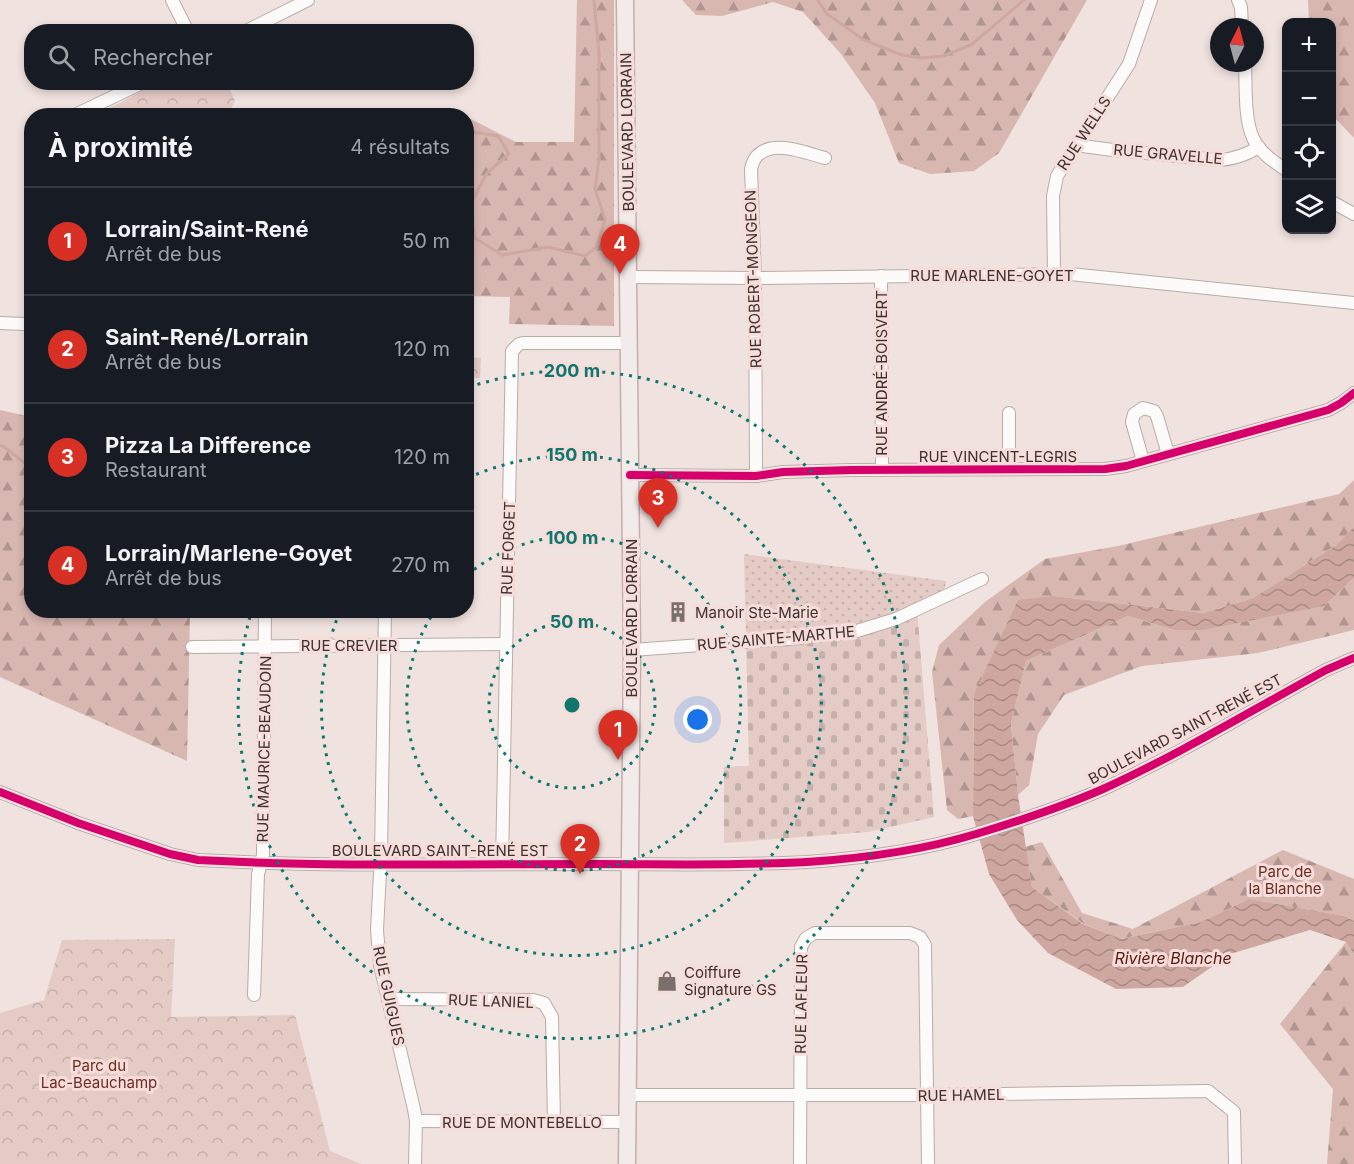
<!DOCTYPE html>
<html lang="fr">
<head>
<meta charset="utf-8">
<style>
	body { margin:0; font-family:Inter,sans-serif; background:#242831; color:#f1f3f6 }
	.controls { position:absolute; right:18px; top:18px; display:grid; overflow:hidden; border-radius:12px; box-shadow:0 3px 9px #0003 }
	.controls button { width:54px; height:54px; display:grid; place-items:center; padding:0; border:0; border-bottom:2px solid #363941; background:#171b24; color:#f1f3f6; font:30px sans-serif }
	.compass { position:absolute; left:1210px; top:18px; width:54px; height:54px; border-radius:50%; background:#171b24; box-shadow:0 3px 9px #0003; rotate:6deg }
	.you { position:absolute; left:698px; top:720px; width:21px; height:21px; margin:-15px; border:4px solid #fff; border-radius:50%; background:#1a73e8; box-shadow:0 0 0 9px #1a73e833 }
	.badge { display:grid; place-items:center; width:39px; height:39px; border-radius:50%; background:#d93025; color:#fff; font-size:20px; font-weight:700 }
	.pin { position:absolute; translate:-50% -50px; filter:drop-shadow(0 2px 3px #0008) }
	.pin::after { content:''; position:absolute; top:32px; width:21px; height:18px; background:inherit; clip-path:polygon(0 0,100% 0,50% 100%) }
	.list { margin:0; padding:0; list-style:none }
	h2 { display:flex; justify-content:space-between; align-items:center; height:78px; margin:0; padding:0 24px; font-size:26px }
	h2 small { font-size:20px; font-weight:400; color:#9ea1a6 }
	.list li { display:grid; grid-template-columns:39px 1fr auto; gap:18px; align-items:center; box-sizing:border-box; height:108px; padding:0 24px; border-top:2px solid #363941 }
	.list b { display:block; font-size:22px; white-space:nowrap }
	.list p { margin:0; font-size:20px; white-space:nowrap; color:#9ea1a6 }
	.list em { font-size:20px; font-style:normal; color:#9ea1a6 }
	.icon { flex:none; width:33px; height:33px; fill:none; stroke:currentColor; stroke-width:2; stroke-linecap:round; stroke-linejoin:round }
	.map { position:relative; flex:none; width:1354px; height:1164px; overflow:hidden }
	.search { position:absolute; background:#171b24; box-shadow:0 3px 9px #0003; left:24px; top:24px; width:450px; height:66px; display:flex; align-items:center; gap:15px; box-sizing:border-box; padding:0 21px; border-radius:24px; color:#9ea1a6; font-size:22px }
	.panel { position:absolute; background:#171b24; box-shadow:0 3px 9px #0003; left:24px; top:108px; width:450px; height:510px; border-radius:24px }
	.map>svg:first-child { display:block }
	.grass { fill:url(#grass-dots) }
	.forest { fill:url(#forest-firs) }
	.cemetery { fill:url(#cemetery-stones) }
	.park { fill:url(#park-crowns) }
	.water { fill:url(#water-waves) }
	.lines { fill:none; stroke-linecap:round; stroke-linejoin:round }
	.stream { stroke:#cea7a0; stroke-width:3 }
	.minor-casing { stroke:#b7acaa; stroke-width:14 }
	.major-casing { stroke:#c1afac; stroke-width:19 }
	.minor { stroke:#fdfbfa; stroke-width:12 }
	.major { stroke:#f3ebe9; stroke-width:16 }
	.cycleway-casing { stroke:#f6ddd9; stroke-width:11 }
	.cycleway { stroke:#d6006c; stroke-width:8 }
	.ring { fill:none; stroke:#0f766e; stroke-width:3; stroke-dasharray:3 6 }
	.labels { text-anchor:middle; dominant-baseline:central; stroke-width:6; stroke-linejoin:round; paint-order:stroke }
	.street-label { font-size:15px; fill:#3b3130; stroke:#f6ddd9 }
	.poi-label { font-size:15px; fill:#3b3130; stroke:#f6ddd9; text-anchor:start }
	.park-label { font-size:15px; fill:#6b2b23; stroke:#f6ddd9 }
	.water-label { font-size:16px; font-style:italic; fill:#571811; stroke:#f6ddd9 }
	.centre { fill:#0f766e; stroke:#f6ddd9; stroke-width:3 }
	.ring-label { font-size:18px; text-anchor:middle; font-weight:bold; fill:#0f766e; stroke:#f6ddd9; stroke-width:6; stroke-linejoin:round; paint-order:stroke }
</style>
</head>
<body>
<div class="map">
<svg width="1354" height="1164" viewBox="0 0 1354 1164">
	<defs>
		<pattern id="grass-dots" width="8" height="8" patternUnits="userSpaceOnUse" patternTransform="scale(1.5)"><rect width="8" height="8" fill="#e5cbc6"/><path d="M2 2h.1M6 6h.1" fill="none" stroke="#c5afaa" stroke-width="1.8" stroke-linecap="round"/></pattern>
		<pattern id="forest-firs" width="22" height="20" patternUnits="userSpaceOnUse" patternTransform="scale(1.5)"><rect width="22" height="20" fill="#d9b7b1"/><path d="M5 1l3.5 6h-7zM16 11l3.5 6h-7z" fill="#b19590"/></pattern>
		<pattern id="cemetery-stones" width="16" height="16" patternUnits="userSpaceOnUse" patternTransform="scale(1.5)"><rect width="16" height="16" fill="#e5cbc6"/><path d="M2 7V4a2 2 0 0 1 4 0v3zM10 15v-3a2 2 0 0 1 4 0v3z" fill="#c5afaa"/></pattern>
		<pattern id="park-crowns" width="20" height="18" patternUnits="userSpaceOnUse" patternTransform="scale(1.5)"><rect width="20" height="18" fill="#e5cbc6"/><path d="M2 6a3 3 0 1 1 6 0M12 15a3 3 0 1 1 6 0" fill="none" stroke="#c5afaa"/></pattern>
		<pattern id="water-waves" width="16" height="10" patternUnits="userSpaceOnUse" patternTransform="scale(1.5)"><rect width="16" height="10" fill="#cea7a0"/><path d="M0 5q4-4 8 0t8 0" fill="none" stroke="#a88983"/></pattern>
	</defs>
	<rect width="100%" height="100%" fill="#f0e2df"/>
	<path class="grass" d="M744,554L946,581L943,597L896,619L746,642Z"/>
	<g class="forest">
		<path d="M577,0H614V326L509,324L510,297L467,296V117L516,142H574Z"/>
		<path d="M682,0H1087L999,153L974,171L930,174L899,163L875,103L841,54L803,12L773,2L722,16L696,15Z"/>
		<path d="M1308,0H1354V138L1332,115V22H1309Z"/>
		<path d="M455,111L463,115H379Z"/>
		<path d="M0,410L31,417L32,610L190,611L187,761L0,677Z"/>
		<path d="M1354,480V527L1336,545L1253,598L1204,613L1053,596L974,694L973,816L958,819L947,810L932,672L939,645L985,602L1045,559L1118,546L1339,494Z"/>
		<path d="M1354,578V630L1258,653L1142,666L1064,695L1038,734L1029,785L1018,795L1011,724L1026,661L1128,616L1174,630L1324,606Z"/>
		<path d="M1042,842L1082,913L1133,929L1283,850L1354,879V921L1345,916L1249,899L1201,922L1120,939L1084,924L1032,887L1025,847Z"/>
		<path d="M1346,942L1354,954V1164H1327L1333,1089L1280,1024Z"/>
	</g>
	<path class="cemetery" d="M917,609L934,817L868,832L724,843V767L749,766L746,642L842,634Z"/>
	<g class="park">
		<path d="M157,83H227L235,101L228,115H97Z"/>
		<path d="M466,357L481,358L480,378L467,377Z"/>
		<path d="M175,939L171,1017L295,1015L330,1151L361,1164H0V1013L44,1000L62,940Z"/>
	</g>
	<path class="water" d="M1354,527V578L1324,606L1202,630H1174L1128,616L1026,661L1011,724L1018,795L1032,887L1083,924L1121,939L1201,922L1249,899L1345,916L1354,921V954L1346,942L1310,930L1230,954L1183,987L1116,989L1048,953L1017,920L989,874L973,816L974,694L1018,600L1053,596L1204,613L1253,598L1336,545Z"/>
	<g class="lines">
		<g class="stream">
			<path d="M818,0L826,13L864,40L902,55L921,58L943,56L971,45L1024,0"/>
			<path d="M466,131L498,136L509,154L487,173L470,205L475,238L502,255L548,247L585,256L597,247L605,219L595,189L599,159V53L594,0"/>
			<path d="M0,446H3L32,469"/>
			<path d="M32,481L26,526L32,530"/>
		</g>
		<g class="minor-casing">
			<g id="minor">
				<path d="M172,0L188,32"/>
				<path d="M1238,0L1241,7L1242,27"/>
				<path d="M244,32L308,0"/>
				<path d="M1245,63C1246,84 1244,119 1253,138C1259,152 1274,162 1286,170"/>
				<path d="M73,116L144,82"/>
				<path d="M1075,145L1113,150L1220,160C1235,159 1246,155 1259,147"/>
				<path d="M1332,202L1354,214"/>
				<path d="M1054,274L1053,196L1057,176L1129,64L1151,0"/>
				<path d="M881,276L882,470"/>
				<path d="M629,277L755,278L1070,274L1354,303"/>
				<path d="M0,323L24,324L32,322"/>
				<path d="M1009,413V469"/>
				<path d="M1143,461L1132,422L1134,414L1143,408L1154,411L1157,416L1168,454"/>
				<path d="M630,475L756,476L783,472L852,470L1105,469L1126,466L1328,410L1341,403L1354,393"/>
				<path d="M756,476L755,278L751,169C752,165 754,159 757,156C773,139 806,153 825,158"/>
				<path d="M385,610L381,854L377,930L380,965L414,1109L416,1121L415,1164"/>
				<path d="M192,647L505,644"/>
				<path d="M632,650L800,638L857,631L896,619L982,579"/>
				<path d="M0,792L78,823L170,854L198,860C331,867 464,864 597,864C723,864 853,871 976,834C1019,821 1062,807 1103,789C1180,754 1252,710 1326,670L1354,658"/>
				<path d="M502,864L512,351L519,344L523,343H629"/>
				<path d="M254,995L258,874L263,855L265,610"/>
				<path d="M388,999L533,1000L544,1003L552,1017L554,1122"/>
				<path d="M628,1095H928L1208,1091L1234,1112L1235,1164"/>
				<path d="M416,1121L628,1122"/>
				<path d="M800,1164L801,947L806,938L815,933H910L920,937L925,945L928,1164"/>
			</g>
		</g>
		<g class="major-casing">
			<path id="major" d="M625,0L632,650L627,1164"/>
		</g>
		<use href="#minor" class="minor"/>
		<use href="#major" class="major"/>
		<g class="cycleway-casing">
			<g id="cycleway">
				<path d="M630,475L756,476L783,472L852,470L1105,469L1126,466L1328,410L1341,403L1354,393"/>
				<path d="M0,792L78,823L170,854L198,860C331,867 464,864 597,864C723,864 853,871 976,834C1019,821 1062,807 1103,789C1180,754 1252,710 1326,670L1354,658"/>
			</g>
		</g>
		<use href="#cycleway" class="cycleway"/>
	</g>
	<g class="ring">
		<circle cx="572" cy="705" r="83"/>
		<path d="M467 575A167 167 0 1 1 434 612"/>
		<path d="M468 478A250 250 0 1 1 340 611"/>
		<path d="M469 387A334 334 0 1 1 251 613"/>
	</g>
	<defs>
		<g id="building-bare" transform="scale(1.62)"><path d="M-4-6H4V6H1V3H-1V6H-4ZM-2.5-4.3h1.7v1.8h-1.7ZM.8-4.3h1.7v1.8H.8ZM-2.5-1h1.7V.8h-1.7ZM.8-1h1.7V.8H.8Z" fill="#7a6f6d" stroke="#f6ddd9" stroke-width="2.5" paint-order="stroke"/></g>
		<g id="shop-bare" transform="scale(1.62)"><path d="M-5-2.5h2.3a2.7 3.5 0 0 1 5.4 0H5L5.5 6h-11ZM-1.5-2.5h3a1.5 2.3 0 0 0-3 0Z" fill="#7a6f6d" stroke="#f6ddd9" stroke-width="2.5" paint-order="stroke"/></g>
	</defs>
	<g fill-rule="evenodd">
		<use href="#building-bare" x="678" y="612"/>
		<use href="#shop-bare" x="667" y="981"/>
	</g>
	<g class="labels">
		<g class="street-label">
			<text transform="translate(627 132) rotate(-91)">BOULEVARD LORRAIN</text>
			<text transform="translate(1084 133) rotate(-57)">RUE WELLS</text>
			<text transform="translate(1168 154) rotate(5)">RUE GRAVELLE</text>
			<text x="992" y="275">RUE MARLENE-GOYET</text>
			<text transform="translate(753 279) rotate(-92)">RUE ROBERT-MONGEON</text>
			<text transform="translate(881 373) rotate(-90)">RUE ANDRÉ-BOISVERT</text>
			<text x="998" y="456">RUE VINCENT-LEGRIS</text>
			<text transform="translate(508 548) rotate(-88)">RUE FORGET</text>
			<text transform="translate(631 618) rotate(-90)">BOULEVARD LORRAIN</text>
			<text transform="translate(776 638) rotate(-5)">RUE SAINTE-MARTHE</text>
			<text x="349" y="645">RUE CREVIER</text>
			<text transform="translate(1185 729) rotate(-28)">BOULEVARD SAINT-RENÉ EST</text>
			<text transform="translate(264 749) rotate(-89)">RUE MAURICE-BEAUDOIN</text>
			<text x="440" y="850">BOULEVARD SAINT-RENÉ EST</text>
			<text transform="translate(389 996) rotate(78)">RUE GUIGUES</text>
			<text transform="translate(491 1001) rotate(2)">RUE LANIEL</text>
			<text transform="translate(801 1004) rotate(-89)">RUE LAFLEUR</text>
			<text transform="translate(961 1095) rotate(-1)">RUE HAMEL</text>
			<text x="522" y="1122">RUE DE MONTEBELLO</text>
		</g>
		<g class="poi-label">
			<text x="695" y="612">Manoir Ste-Marie</text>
			<text x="684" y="972">Coiffure<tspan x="684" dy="17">Signature GS</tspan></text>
		</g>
		<g class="park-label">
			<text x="1285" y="871">Parc de<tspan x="1285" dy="17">la Blanche</tspan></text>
			<text x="99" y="1065">Parc du<tspan x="99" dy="17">Lac-Beauchamp</tspan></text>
		</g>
		<g class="water-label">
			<text x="1173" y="958">Rivière Blanche</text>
		</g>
	</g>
	<circle cx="572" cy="705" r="9" class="centre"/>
	<g class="ring-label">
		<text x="572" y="377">200 m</text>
		<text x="572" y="461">150 m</text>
		<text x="572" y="544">100 m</text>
		<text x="572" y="628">50 m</text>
	</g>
</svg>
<div class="controls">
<button>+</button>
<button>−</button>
<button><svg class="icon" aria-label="locate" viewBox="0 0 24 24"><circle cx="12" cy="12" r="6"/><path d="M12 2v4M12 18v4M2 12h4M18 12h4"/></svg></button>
<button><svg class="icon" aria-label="layers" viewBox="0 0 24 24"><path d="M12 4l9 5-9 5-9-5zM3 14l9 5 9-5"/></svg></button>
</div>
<svg class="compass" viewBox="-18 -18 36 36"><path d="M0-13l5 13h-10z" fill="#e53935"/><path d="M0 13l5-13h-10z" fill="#9ea1a6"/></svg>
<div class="you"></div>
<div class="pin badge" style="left:618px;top:760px">1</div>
<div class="pin badge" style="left:580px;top:874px">2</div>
<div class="pin badge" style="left:658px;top:528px">3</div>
<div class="pin badge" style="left:620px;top:274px">4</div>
<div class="search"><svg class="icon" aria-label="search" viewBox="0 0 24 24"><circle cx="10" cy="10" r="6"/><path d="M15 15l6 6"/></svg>Rechercher</div>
<section class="panel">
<h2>À proximité<small>4 résultats</small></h2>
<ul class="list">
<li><span class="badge">1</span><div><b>Lorrain/Saint-René</b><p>Arrêt de bus</p></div><em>50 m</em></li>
<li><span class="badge">2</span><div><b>Saint-René/Lorrain</b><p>Arrêt de bus</p></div><em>120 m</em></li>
<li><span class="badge">3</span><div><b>Pizza La Difference</b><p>Restaurant</p></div><em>120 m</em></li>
<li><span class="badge">4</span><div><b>Lorrain/Marlene-Goyet</b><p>Arrêt de bus</p></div><em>270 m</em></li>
</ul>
</section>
</div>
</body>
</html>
